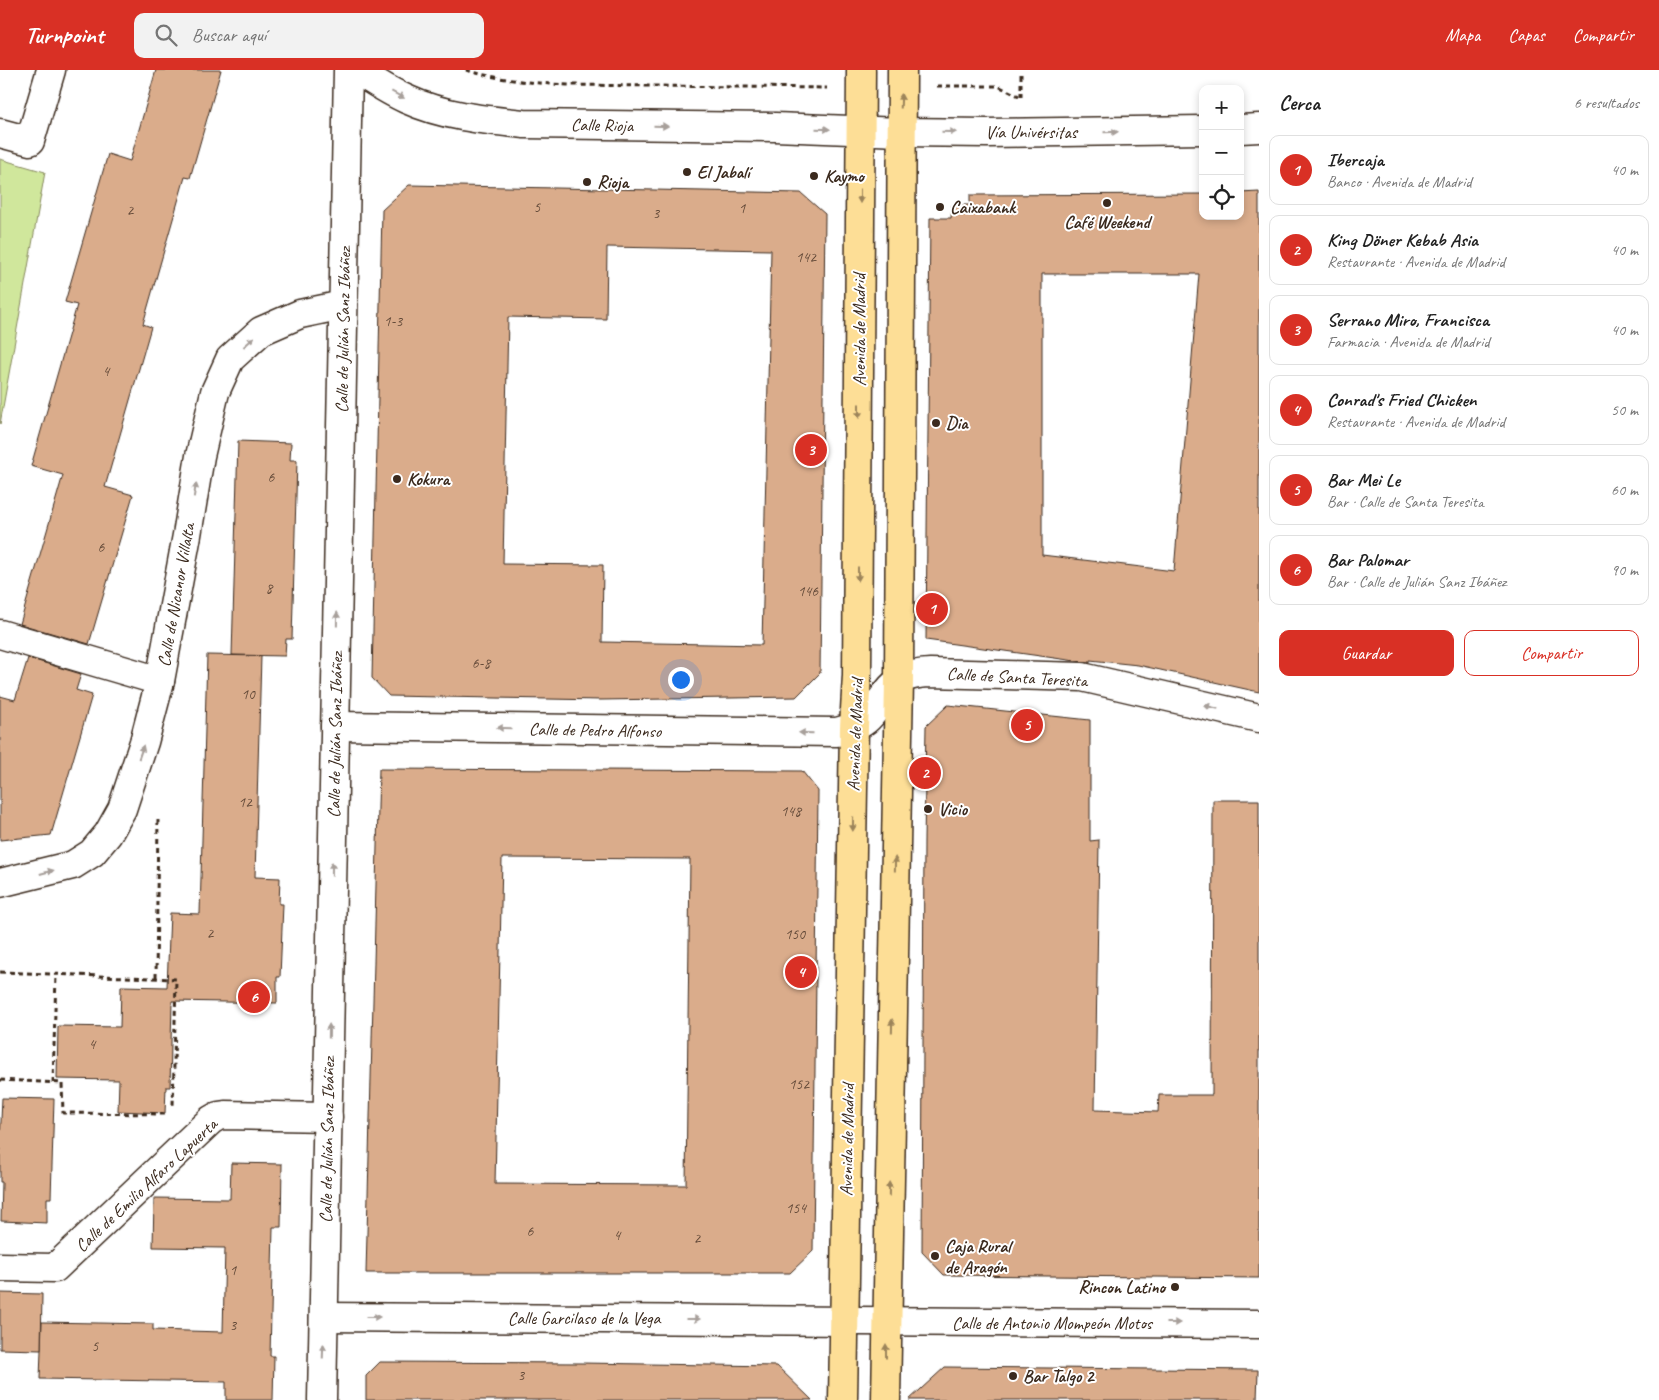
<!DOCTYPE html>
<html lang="es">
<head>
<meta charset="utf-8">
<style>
	body { margin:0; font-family:Caveat,sans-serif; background:#f2f2f2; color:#222 }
	.controls { position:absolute; right:15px; top:15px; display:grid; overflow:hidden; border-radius:10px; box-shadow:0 2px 8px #0003 }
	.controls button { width:45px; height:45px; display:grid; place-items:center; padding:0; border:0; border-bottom:1px solid #e0e0e0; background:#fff; color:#222; font:25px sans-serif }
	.you { position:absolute; left:680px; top:609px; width:18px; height:18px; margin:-12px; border:4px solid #fff; border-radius:50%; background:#1a73e8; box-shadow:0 0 0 8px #1a73e833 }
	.badge { display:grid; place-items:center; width:32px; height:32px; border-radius:50%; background:#d93025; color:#fff; font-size:16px; font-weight:700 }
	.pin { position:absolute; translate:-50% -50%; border:2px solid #fff; box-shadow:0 1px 5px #0006 }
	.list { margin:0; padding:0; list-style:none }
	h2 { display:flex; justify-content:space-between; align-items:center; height:65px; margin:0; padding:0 20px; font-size:21px }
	h2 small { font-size:16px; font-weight:400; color:#767676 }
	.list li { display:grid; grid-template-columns:32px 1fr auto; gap:15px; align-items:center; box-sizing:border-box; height:70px; margin:0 10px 10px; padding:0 10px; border:1px solid #e0e0e0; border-radius:10px }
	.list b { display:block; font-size:19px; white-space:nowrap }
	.list p { margin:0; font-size:16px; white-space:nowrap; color:#767676 }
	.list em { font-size:16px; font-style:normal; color:#767676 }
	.actions { display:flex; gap:10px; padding:15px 20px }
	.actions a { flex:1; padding:11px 0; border:1px solid #d93025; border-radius:10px; text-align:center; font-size:18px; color:#d93025 }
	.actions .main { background:#d93025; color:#fff }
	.icon { flex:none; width:28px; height:28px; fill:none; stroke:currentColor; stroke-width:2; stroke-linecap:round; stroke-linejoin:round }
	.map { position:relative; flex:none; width:1259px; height:1330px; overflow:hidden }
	header { display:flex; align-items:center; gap:30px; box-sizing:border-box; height:70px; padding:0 25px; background:#d93025; color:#fff }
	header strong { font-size:24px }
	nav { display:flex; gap:28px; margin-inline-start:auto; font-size:18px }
	.search { width:350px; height:45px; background:#f2f2f2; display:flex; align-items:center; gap:12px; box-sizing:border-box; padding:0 18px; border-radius:10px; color:#767676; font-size:19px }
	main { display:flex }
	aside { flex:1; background:#fff }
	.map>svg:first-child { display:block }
	.green { fill:#d0e79c; stroke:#86885d }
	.building { fill:#daac8b; stroke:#3b2a1e; fill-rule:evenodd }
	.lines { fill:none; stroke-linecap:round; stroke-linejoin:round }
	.street-casing { stroke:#3b2a1e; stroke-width:31 }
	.secondary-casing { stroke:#3b2a1e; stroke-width:31 }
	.primary-casing { stroke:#3b2a1e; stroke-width:31 }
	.path { stroke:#3b2a1e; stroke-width:3; stroke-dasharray:5 4; stroke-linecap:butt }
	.street { stroke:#fff; stroke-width:28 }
	.secondary { stroke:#fff; stroke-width:28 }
	.primary { stroke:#fdde96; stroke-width:28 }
	.oneway { fill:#a79f9a }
	.oneway2 { fill:#9c845a }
	.poi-dot { fill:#3b2a1e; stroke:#fff; stroke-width:2 }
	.labels { text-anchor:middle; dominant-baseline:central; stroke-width:4; stroke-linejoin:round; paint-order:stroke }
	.number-label { font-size:15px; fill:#634a39 }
	.street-label { font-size:18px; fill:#3b2a1e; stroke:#fff }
	.poi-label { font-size:18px; font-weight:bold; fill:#3b2a1e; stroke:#fff; text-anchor:start }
</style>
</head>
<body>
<header>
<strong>Turnpoint</strong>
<div class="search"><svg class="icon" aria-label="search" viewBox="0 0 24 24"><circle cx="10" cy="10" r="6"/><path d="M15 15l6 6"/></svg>Buscar aquí</div>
<nav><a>Mapa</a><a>Capas</a><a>Compartir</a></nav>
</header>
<main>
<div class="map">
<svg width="1259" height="1330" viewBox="0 0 1259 1330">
	<rect width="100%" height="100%" fill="#fff"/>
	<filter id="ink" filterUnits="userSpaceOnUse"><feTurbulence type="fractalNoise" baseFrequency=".02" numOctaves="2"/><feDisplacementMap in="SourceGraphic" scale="10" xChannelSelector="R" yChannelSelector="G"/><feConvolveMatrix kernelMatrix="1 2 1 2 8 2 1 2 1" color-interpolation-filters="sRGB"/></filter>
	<g filter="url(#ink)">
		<path class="green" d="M0,89L45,102L0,354Z"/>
		<g class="building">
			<path d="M156,0H221L190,108L185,107L143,254L151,257L105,417L133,425L89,574L20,554L63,405L31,396L77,235L65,232L108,84L130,91Z"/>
			<path d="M409,115L801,123L825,144L820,603L796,627L601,630L389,626L372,608L382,140ZM607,177L771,180L762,575L602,572L603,495L503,494L508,247L606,249Z"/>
			<path d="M1259,122V622L1138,595L1090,590V593L926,570L930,148H951L952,135H970V125L1203,124V146H1240V123ZM1042,204H1199L1174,501L1042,485Z"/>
			<path d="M238,371L291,373L290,390H297L292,569H286L285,586L232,585Z"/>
			<path d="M207,585L261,586L255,807L280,808L279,834H283L280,907H277V933L172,931L170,1017H166L165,1043L118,1041L119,1010L57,1009L58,956L120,957L121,916L167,917L170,843L200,844Z"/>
			<path d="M28,588L81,604L76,620L92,625L51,765L0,770V626L15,630Z"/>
			<path d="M948,635L1090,650V771L1099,770L1095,1040L1158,1042L1159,1025H1212L1213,730H1259V1208L944,1205L922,1182L924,771L926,656Z"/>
			<path d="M379,699L802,701L818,721L813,1181L790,1203H366ZM502,788L690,789L686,1115L495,1114Z"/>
			<path d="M2,1028L54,1029L51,1128H47V1153L1,1151L2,1112H0V1073Z"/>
			<path d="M231,1093L282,1094L281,1157H273L270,1286H274L273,1330H226V1312L40,1309L42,1252L153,1254V1260L223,1262L225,1178L153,1177L154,1128L230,1129Z"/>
			<path d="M0,1223L42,1224L41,1280L0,1279Z"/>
			<path d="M380,1292L581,1293L777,1296L812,1330H366V1306Z"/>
			<path d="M945,1297L1258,1300L1257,1330H909Z"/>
		</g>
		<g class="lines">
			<g class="street-casing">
				<g id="street">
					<path d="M0,63L30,71L51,0"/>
					<path d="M0,564L160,611"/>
					<path d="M335,656L837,662C848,659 860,656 868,648C873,644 876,637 880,632C895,610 903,604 930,603L1082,607L1259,648"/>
					<path d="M0,813L73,795L92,783L108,764L122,739L144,672L160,611L187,465L200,386L215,322L230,289L261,261L300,244L343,235"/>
					<path d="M0,1197L55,1198L211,1050L218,1046L225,1045L328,1047"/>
					<path d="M324,1247L1259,1254"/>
					<path d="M322,1330L348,0"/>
				</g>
			</g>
			<g class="secondary-casing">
				<g id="secondary">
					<path d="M356,0C372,10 388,21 406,29C443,46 484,50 524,54L775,57L900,62L987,63L1203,60"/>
					<path d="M1240,59L1259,58"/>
				</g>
			</g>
			<g class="primary-casing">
				<g id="primary">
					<path d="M843,1330L854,657L857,605L861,0"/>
					<path d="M886,1330L899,610L902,0"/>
				</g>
			</g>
			<g class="path">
				<path d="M466,0C499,10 533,13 568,15L827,18"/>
				<path d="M937,16H998L1019,26"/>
				<path d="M1021,27V0"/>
				<path d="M0,902L176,909L173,1036"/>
				<path d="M156,908L158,749"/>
				<path d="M0,1010L62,1013L63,1043L165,1044"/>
				<path d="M53,1013L56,904"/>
			</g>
			<use href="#street" class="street"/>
			<use href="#secondary" class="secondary"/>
			<use href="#primary" class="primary"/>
		</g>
		<defs><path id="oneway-solid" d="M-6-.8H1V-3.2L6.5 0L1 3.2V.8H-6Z" transform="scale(1.25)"/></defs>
		<g class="oneway">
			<use href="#oneway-solid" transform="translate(398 25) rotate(28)"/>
			<use href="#oneway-solid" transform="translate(661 56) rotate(1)"/>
			<use href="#oneway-solid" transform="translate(823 59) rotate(2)"/>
			<use href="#oneway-solid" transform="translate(949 62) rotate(1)"/>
			<use href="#oneway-solid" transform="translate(1111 62) rotate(-1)"/>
			<use href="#oneway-solid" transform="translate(249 272) rotate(-42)"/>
			<use href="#oneway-solid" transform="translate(195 420) rotate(-81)"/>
			<use href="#oneway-solid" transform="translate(337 549) rotate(-89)"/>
			<use href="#oneway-solid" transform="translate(1211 637) rotate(-167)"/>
			<use href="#oneway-solid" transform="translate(504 658) rotate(-179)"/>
			<use href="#oneway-solid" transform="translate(806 663) rotate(-179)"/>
			<use href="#oneway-solid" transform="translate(141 682) rotate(-71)"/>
			<use href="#oneway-solid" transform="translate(332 799) rotate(-89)"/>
			<use href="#oneway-solid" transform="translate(47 802) rotate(-15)"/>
			<use href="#oneway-solid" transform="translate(329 961) rotate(-89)"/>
			<use href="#oneway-solid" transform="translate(373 1247)"/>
			<use href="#oneway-solid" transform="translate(693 1249)"/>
			<use href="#oneway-solid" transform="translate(1173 1253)"/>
			<use href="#oneway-solid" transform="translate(323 1281) rotate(-88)"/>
		</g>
		<g class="oneway2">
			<use href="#oneway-solid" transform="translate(901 31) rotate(-88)"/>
			<use href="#oneway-solid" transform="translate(860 126) rotate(90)"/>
			<use href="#oneway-solid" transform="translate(859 341) rotate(90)"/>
			<use href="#oneway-solid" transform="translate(858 504) rotate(90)"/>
			<use href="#oneway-solid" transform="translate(853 754) rotate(91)"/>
			<use href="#oneway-solid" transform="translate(895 794) rotate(-89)"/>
			<use href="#oneway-solid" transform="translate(892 956) rotate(-89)"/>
			<use href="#oneway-solid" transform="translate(889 1119) rotate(-89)"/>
			<use href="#oneway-solid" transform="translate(886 1281) rotate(-90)"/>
		</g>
	</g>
	<g class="poi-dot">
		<circle cx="687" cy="102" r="5"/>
		<circle cx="814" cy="106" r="5"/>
		<circle cx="587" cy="112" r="5"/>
		<circle cx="1107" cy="133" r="5"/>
		<circle cx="940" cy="137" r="5"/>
		<circle cx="936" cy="353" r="5"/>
		<circle cx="397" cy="409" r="5"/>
		<circle cx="928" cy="739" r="5"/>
		<circle cx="935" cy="1186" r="5"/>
		<circle cx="1175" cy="1217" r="5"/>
		<circle cx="1013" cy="1306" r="5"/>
	</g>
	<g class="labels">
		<g class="number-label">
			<text x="537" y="137">5</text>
			<text x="742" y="138">1</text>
			<text x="130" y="140">2</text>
			<text x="656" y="143">3</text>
			<text x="806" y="187">142</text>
			<text x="393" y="251">1-3</text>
			<text x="106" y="301">4</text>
			<text x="271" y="407">6</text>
			<text x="101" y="477">6</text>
			<text x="269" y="518">8</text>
			<text x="808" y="521">146</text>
			<text x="481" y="593">6-8</text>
			<text x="248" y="624">10</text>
			<text x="245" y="732">12</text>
			<text x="791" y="741">148</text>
			<text x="210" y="863">2</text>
			<text x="795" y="864">150</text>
			<text x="92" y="974">4</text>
			<text x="799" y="1014">152</text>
			<text x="796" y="1138">154</text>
			<text x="530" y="1161">6</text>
			<text x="617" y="1165">4</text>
			<text x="697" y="1168">2</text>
			<text x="233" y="1200">1</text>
			<text x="233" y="1255">3</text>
			<text x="95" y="1276">5</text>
			<text x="521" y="1305">3</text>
		</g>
		<g class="street-label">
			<text transform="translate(602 55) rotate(1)">Calle Rioja</text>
			<text x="1031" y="62">Vía Univérsitas</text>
			<text transform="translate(343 260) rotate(-89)">Calle de Julián Sanz Ibáñez</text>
			<text transform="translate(859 260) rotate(-90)">Avenida de Madrid</text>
			<text transform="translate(176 525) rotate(-80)">Calle de Nicanor Villalta</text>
			<text transform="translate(1017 607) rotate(3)">Calle de Santa Teresita</text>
			<text transform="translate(595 660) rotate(1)">Calle de Pedro Alfonso</text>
			<text transform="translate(335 665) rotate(-89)">Calle de Julián Sanz Ibáñez</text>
			<text transform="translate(855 665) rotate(-88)">Avenida de Madrid</text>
			<text transform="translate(327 1070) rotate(-89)">Calle de Julián Sanz Ibáñez</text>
			<text transform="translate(847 1070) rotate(-89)">Avenida de Madrid</text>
			<text transform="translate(146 1115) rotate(-43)">Calle de Emilio Alfaro Lapuerta</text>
			<text x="584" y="1248">Calle Garcilaso de la Vega</text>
			<text x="1052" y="1253">Calle de Antonio Mompeón Motos</text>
		</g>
		<g class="poi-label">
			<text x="697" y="102">El Jabalí</text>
			<text x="824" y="106">Kaymo</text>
			<text x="597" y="112">Rioja</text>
			<text x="950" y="137">Caixabank</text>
			<text x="1107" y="152" text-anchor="middle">Café Weekend</text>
			<text x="946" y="353">Dia</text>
			<text x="407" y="409">Kokura</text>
			<text x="938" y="739">Vicio</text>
			<text x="945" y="1176">Caja Rural<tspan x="945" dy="21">de Aragón</tspan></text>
			<text x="1165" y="1217" text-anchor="end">Rincon Latino</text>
			<text x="1023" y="1306">Bar Talgo 2</text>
		</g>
	</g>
</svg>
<div class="controls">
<button>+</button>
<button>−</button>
<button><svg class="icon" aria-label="locate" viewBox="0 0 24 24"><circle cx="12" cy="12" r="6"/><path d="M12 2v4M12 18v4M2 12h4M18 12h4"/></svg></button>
</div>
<div class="you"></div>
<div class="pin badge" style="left:932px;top:539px">1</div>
<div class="pin badge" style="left:925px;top:703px">2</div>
<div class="pin badge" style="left:811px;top:380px">3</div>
<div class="pin badge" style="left:801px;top:902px">4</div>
<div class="pin badge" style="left:1027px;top:655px">5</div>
<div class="pin badge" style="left:254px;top:927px">6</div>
</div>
<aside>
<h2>Cerca<small>6 resultados</small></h2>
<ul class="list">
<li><span class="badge">1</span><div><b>Ibercaja</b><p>Banco · Avenida de Madrid</p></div><em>40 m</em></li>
<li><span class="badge">2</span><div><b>King Döner Kebab Asia</b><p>Restaurante · Avenida de Madrid</p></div><em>40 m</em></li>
<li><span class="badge">3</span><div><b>Serrano Miro, Francisca</b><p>Farmacia · Avenida de Madrid</p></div><em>40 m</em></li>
<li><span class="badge">4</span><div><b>Conrad's Fried Chicken</b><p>Restaurante · Avenida de Madrid</p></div><em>50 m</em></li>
<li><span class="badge">5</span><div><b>Bar Mei Le</b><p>Bar · Calle de Santa Teresita</p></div><em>60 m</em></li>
<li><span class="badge">6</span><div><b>Bar Palomar</b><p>Bar · Calle de Julián Sanz Ibáñez</p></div><em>90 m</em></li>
</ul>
<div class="actions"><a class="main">Guardar</a><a>Compartir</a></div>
</aside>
</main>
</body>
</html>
